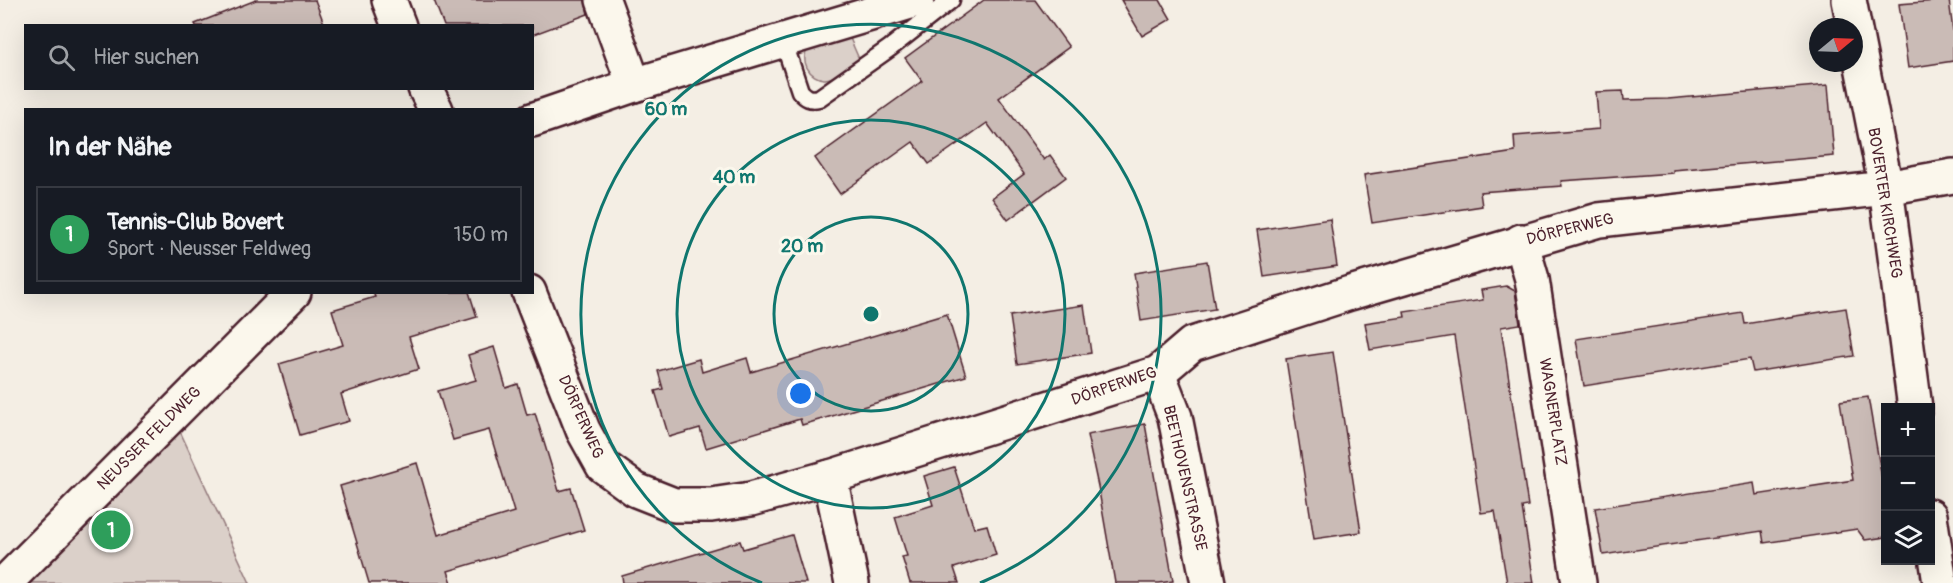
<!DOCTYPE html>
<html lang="de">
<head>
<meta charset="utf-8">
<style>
	body { margin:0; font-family:Pangolin,sans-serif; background:#20242c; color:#f1f3f6 }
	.controls { position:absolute; right:18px; bottom:18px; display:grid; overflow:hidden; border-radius:0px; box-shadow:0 6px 24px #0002 }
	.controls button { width:54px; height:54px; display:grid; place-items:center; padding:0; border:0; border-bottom:2px solid #363941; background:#171b24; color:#f1f3f6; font:30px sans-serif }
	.compass { position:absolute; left:1809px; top:18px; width:54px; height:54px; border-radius:50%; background:#171b24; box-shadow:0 6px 24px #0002; rotate:71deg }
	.you { position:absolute; left:801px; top:394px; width:21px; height:21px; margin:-15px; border:4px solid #fff; border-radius:50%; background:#1a73e8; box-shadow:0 0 0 9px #1a73e833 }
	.badge { display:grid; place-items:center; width:39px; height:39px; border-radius:50%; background:#ea580c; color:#fff; font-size:20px; font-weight:700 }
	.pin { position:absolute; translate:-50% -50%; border:3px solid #fff; box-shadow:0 2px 6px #0006 }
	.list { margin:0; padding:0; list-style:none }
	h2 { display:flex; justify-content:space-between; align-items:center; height:78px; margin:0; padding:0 24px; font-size:26px }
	h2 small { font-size:20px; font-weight:400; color:#9ea1a6 }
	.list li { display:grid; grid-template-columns:39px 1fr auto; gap:18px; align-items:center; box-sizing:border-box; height:96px; margin:0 12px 12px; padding:0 12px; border:2px solid #363941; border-radius:0px }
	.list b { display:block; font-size:22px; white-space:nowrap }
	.list p { margin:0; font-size:20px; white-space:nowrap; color:#9ea1a6 }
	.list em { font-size:20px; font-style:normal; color:#9ea1a6 }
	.icon { flex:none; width:33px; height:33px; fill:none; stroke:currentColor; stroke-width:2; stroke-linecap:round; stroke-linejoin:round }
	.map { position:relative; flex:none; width:1953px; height:583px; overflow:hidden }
	.search { position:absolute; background:#171b24; box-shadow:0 6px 24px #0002; left:24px; top:24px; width:510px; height:66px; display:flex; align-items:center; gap:15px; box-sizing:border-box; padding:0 21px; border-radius:0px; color:#9ea1a6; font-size:22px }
	.panel { position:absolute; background:#171b24; box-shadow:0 6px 24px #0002; left:24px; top:108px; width:510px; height:186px; border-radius:0px }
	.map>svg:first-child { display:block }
	.green { fill:#dbd0c9; stroke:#92787a; stroke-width:1.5 }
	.building { fill:#cabbb6; stroke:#4a1f2b; stroke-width:1.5 }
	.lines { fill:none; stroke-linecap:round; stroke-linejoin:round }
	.lane-casing { stroke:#4a1f2b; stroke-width:21 }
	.street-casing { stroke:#4a1f2b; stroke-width:38 }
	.lane { stroke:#fbf7ec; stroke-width:16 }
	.street { stroke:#fbf7ec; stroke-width:33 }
	.ring { fill:none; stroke:#0f766e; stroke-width:3 }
	.labels { text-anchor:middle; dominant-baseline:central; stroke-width:6; stroke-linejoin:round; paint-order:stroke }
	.street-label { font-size:16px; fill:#4a1f2b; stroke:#fbf7ec }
	.centre { fill:#0f766e; stroke:#fbf7ec; stroke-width:3 }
	.ring-label { font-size:18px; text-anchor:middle; font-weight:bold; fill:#0f766e; stroke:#fbf7ec; stroke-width:6; stroke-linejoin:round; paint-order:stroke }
</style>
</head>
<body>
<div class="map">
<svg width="1953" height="583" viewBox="0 0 1953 583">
	<rect width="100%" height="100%" fill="#f4eee4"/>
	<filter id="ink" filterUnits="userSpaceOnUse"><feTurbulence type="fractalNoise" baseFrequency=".0167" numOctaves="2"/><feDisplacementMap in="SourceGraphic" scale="12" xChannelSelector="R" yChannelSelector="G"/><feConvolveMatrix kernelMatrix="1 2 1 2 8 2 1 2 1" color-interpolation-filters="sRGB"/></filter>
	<g filter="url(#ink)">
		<g class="green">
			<path d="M849,36L859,59C849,66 838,78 825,79C810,80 797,58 810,48Z"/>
			<path d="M178,427L250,583H20Z"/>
		</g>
		<g class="building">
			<path d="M256,0H315L325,26H196L195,24Z"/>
			<path d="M434,0H585L588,14L532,35V26H444Z"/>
			<path d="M984,0H1035L1069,47L999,98L1044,160L1050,155L1066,177L1008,220L992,198L1024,174L987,123L929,164L913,142L840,194L815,158L922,81L905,58Z"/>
			<path d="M1121,0H1160L1171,19L1142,36Z"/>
			<path d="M1949,0L1953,31V61L1908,68L1899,4Z"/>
			<path d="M1828,85L1834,156L1673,170V173L1561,181L1562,186L1480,192L1482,206L1372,223L1364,175L1515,152L1514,136L1599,129L1596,92L1623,91L1624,100L1668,99Z"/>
			<path d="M1330,219L1337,266L1264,277L1257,230Z"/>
			<path d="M1207,261L1215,309L1141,321L1134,273Z"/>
			<path d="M1506,286L1515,291L1520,324L1501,327L1528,506L1522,507L1534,583H1507L1495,511L1481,513L1454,336L1370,350L1365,323L1405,317L1404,312L1483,300L1481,290Z"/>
			<path d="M373,292H469L477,317L409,337L419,369L341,394L349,421L300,435L279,364L343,345L332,310L375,297Z"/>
			<path d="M1084,305L1091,353L1017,364L1010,316Z"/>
			<path d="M1846,308L1854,356L1753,372L1750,359L1584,386L1576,339L1743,313L1745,324Z"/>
			<path d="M947,314L966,376L802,425L800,419L706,448L700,428L669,437L655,391L663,389L658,371L699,359L702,372L747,358L751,372Z"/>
			<path d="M494,347L506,388L518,384L527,415L535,413L559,491L571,488L584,530L448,571L452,583H369L340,486L417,463L438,535L514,512L489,430L453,440L438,391L476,380L468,355Z"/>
			<path d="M1333,352L1361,532L1314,539L1286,359Z"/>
			<path d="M1868,397L1886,502V537L1865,540L1857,529L1764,543L1762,531L1603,555L1595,508L1754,483L1756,495L1853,480L1840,401Z"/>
			<path d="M1145,424L1173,581L1159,583H1115L1099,491L1087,435Z"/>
			<path d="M954,467L974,528L987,525L996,555L954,568L959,583H910L902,557L907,556L895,517L933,505L924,476Z"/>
			<path d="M792,535L806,583H623L622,576L740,541L743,549Z"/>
		</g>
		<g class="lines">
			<g class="lane-casing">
				<path id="lane" d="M783,40L800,91C806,98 810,100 819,98L890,48L951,0"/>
			</g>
			<g class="street-casing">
				<g id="street">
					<path d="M389,0L399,26"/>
					<path d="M603,0L634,85"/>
					<path d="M1849,0L1886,188L1915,408"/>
					<path d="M425,88L436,110"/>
					<path d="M532,120L634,85L917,0"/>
					<path d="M1521,241L1532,279L1579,583"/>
					<path d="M529,292L583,430L603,466L636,490L674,505H711L751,499L830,477L1158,373L1192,344L1350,293L1599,220L1886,188L1953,176"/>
					<path d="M1158,373L1175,417L1208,583"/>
					<path d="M830,477L852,583"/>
					<path d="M1930,516L1940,583"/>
					<path d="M5,583L294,292"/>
				</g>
			</g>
			<use href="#lane" class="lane"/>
			<use href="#street" class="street"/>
		</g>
	</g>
	<g class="ring">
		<circle cx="871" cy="314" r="97"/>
		<circle cx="871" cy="314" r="194"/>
		<path d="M762 583A290 290 0 1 1 980 583"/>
	</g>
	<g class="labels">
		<g class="street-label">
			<text transform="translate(1885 203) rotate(81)">BOVERTER KIRCHWEG</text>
			<text transform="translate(1570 229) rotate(-14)">DÖRPERWEG</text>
			<text transform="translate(1114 386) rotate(-19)">DÖRPERWEG</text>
			<text transform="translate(1553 412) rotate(81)">WAGNERPLATZ</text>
			<text transform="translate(581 417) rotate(66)">DÖRPERWEG</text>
			<text transform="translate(149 438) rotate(-45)">NEUSSER FELDWEG</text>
			<text transform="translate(1185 478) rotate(77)">BEETHOVENSTRASSE</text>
		</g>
	</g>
	<circle cx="871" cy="314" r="9" class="centre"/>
	<g class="ring-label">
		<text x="666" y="115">60 m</text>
		<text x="734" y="183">40 m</text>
		<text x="802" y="252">20 m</text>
	</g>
</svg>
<div class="controls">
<button>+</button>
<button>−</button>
<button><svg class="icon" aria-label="layers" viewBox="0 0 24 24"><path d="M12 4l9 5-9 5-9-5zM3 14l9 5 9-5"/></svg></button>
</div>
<svg class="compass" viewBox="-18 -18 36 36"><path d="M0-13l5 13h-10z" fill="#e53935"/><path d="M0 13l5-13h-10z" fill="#9ea1a6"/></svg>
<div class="you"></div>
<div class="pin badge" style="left:111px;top:530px;background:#2e9e5b">1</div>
<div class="search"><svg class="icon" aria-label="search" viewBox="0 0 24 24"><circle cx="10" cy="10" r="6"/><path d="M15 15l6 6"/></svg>Hier suchen</div>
<section class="panel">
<h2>In der Nähe<small></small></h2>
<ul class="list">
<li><span class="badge" style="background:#2e9e5b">1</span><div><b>Tennis-Club Bovert</b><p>Sport · Neusser Feldweg</p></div><em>150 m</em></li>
</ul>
</section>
</div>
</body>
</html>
